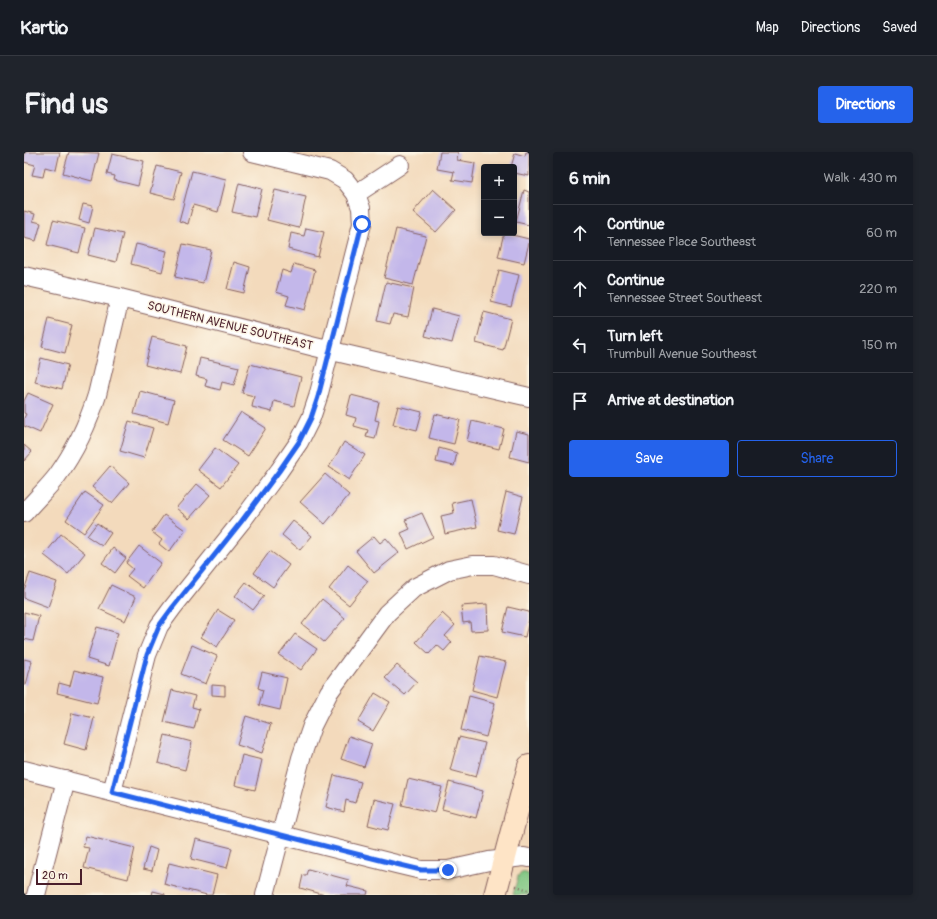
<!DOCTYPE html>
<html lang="en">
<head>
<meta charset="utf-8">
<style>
	body { margin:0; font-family:Pangolin,sans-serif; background:#20242c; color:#f1f3f6 }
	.controls { position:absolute; right:12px; top:12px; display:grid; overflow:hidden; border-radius:4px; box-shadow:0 2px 6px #0003 }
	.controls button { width:36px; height:36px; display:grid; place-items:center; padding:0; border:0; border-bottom:1px solid #363941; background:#171b24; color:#f1f3f6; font:20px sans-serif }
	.scale { position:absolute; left:12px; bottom:10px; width:46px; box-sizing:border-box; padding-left:4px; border:2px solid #4a1f2b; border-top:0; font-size:11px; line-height:14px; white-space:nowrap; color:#4a1f2b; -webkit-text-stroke:3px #fcf5e5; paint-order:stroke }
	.stop { position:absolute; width:12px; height:12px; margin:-9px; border:3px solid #2563eb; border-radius:50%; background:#fff }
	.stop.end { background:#2563eb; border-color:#fff; box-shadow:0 1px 4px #0008 }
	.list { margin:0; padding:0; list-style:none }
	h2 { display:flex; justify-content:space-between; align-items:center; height:52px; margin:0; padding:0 16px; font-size:17px }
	h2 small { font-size:13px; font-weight:400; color:#9ea1a6 }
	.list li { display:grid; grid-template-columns:26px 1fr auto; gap:12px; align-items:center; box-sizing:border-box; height:56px; padding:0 16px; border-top:1px solid #363941 }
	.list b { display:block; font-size:15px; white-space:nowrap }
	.list p { margin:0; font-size:13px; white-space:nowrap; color:#9ea1a6 }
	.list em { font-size:13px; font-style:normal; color:#9ea1a6 }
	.actions { display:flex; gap:8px; padding:12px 16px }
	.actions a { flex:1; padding:9px 0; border:1px solid #2563eb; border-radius:4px; text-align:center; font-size:14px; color:#2563eb }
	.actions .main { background:#2563eb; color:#fff }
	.icon { flex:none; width:22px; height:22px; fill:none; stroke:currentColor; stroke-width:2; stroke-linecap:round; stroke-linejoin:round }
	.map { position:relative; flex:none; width:505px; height:743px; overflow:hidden; border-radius:4px }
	header { display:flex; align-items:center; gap:24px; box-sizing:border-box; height:56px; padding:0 20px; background:#171b24; border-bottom:1px solid #363941 }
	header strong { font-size:19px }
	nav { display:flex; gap:22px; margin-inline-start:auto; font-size:14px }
	.intro { display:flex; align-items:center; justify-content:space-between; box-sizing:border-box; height:96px; padding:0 24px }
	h1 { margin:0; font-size:28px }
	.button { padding:10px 18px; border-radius:4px; background:#2563eb; color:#fff; font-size:14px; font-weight:700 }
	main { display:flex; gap:24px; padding:0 24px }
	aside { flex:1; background:#171b24; border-radius:4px; box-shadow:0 2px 6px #0003 }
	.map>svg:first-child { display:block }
	.green { fill:#7fc682; stroke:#647256 }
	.building { fill:#c3b7ea }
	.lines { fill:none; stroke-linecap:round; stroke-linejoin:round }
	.street-casing { stroke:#85605e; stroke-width:20 }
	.secondary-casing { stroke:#85605e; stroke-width:24 }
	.path { stroke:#85605e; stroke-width:2.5; stroke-dasharray:1 3; stroke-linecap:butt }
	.street { stroke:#fff; stroke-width:18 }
	.secondary { stroke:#fee4c6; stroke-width:22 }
	.route { stroke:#2563eb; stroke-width:5 }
	.labels { text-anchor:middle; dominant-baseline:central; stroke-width:3; stroke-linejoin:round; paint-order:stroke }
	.street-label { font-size:12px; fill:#4a1f2b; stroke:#fcf5e5 }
</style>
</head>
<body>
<header>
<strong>Kartio</strong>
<nav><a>Map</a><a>Directions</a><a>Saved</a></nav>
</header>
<div class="intro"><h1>Find us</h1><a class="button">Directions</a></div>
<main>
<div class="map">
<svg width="505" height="743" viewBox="0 0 505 743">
	<rect width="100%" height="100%" fill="#fcf5e5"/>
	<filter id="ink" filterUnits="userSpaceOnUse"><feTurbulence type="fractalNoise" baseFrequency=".025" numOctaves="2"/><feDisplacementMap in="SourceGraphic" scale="8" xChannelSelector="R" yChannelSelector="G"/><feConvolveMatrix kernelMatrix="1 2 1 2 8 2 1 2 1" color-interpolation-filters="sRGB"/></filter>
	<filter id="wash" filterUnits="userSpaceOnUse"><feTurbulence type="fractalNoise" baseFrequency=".012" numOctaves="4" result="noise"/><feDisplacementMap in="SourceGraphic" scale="16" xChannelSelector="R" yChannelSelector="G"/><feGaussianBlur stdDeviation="0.9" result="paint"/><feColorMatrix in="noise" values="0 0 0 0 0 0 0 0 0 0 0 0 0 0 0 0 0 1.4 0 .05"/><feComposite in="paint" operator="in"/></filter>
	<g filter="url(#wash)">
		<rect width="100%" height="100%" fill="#f3dabc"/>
		<path class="green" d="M499,720L505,722V743H489L494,724Z"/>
		<g id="blocks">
			<g class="building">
				<path d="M1,0H36L32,18L21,15L19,25L8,23L11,13L0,10Z"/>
				<path d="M45,0L75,1L68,29L39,21Z"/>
				<path d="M416,0H434L433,8L451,11L448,31L428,28L430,20L413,17Z"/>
				<path d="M502,0H505V24L490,21V15H487L491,1L501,4Z"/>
				<path d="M88,2L120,9L114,34L90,28L91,24L83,22Z"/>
				<path d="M133,14L157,20L150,47L126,41Z"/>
				<path d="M168,19L202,27L194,60L169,53L164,72L155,69Z"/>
				<path d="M215,31L238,37L231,65L208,60Z"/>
				<path d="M409,37L432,58L412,80L389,60Z"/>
				<path d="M251,38L282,45L275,76L243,68Z"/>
				<path d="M500,38L505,40V73L492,70Z"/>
				<path d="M59,52L69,54L65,71L55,68Z"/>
				<path d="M0,59L11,62L9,69L17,71L12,89L0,86Z"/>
				<path d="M29,68L61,76L55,101L23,93Z"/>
				<path d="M71,76L99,82L92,110L64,103Z"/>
				<path d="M282,76L300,80L294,105L264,97L267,81L280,84Z"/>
				<path d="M372,77L402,84L389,133L360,126Z"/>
				<path d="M480,81L505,87V91L500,111L474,105Z"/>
				<path d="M112,92L143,99L138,120L107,112Z"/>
				<path d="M159,92L187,98L179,131L151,125Z"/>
				<path d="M210,110L226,115L220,141L203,137Z"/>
				<path d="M270,112L291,118L281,158L262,153L265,144L252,140L258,118L267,121Z"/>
				<path d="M475,118L495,123L487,155L467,150Z"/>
				<path d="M362,130L390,136L384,165L369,162L366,172L353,169Z"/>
				<path d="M408,157L435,164L428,191L401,184Z"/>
				<path d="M460,160L487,167L479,198L452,191Z"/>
				<path d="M25,167L48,173L41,201L18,195Z"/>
				<path d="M128,185L163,194L156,222L121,213Z"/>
				<path d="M17,206L44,213L38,237L11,230Z"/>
				<path d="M176,206L215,215L210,233L198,230L196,238L181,234L183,227L172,224Z"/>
				<path d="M226,212L277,225L270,254L250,249L248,260L228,255L230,244L218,241Z"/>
				<path d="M116,239L150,248L144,271L110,262Z"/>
				<path d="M4,241L29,252L16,281L0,274V266L2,262L0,261V249Z"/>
				<path d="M327,243L355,250L351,268L355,269L351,287L342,285L344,278L330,274L332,266L322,263Z"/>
				<path d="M374,254L398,260L393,278L369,272Z"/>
				<path d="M217,260L242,276L224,304L199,288Z"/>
				<path d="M411,262L436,268L430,292L405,286Z"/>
				<path d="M105,269L129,276L120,306L96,299Z"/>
				<path d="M448,269L480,277L475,297L443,289Z"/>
				<path d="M492,279L505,282V310L486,305Z"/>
				<path d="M320,290L341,303L325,328L305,315Z"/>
				<path d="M0,293L8,300L0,309Z"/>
				<path d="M191,296L214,313L197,335L174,318Z"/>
				<path d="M415,296L433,301L430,314L412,310Z"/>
				<path d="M86,314L105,331L88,351L68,335Z"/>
				<path d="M301,322L325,343L301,372L276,350Z"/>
				<path d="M173,332L186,343L165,367L152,356Z"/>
				<path d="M61,340L80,353L60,381L42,368Z"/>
				<path d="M482,340L499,345L490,382L473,378Z"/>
				<path d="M447,347L453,375L421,382L417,364L430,361L428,351Z"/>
				<path d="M398,361L409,385L384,397L377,381L386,377L381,368Z"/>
				<path d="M140,363L161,378L145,400L135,392L138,388L128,380Z"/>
				<path d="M269,369L288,384L276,398L258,383Z"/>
				<path d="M73,371L87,381L78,394L63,384Z"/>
				<path d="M37,382L61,401L44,422L20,403Z"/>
				<path d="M350,384L356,391L362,386L375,401L350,421L332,399Z"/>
				<path d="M115,394L137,411L119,436L103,424L109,417L102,411Z"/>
				<path d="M89,396L102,406L91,421L78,411Z"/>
				<path d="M246,399L265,413L249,435L230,421Z"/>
				<path d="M324,413L344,429L325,453L305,437Z"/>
				<path d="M6,421L33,430L24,455L0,446V438Z"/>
				<path d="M222,430L240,444L229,458L211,444Z"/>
				<path d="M87,433L112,445L101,469L75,457Z"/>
				<path d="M298,447L321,466L300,490L278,472Z"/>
				<path d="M463,452L464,478L447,479L446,470L439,471L437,454Z"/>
				<path d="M484,455L505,460V467L501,485L478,480Z"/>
				<path d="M194,458L210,468L193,495L177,485Z"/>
				<path d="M0,460L15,464L9,489L0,487Z"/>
				<path d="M418,461L431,473L421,484L428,490L420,499L413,493L405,502L392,490Z"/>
				<path d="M73,475L94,481L85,514L63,507Z"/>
				<path d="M271,482L293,497L277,518L255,503Z"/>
				<path d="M168,493L193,504L182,532L157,522Z"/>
				<path d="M456,504L482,510L473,545L448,538Z"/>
				<path d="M0,507L8,509L2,533H0Z"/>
				<path d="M373,513L393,530L381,543L361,526Z"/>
				<path d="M50,518L79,525L73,551L33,541L35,531L46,534Z"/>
				<path d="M238,520L263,526L256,558L235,553L239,538L234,536Z"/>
				<path d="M188,533L201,534V544L188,543Z"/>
				<path d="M148,538L171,544L168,555L175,557L170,577L140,570Z"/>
				<path d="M351,541L366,550L349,579L334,570Z"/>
				<path d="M445,544L471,551L462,585L437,578Z"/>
				<path d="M48,561L70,566L62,598L40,592Z"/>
				<path d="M222,564L247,572L238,601L213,593Z"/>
				<path d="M141,583L168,590L161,618L134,611Z"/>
				<path d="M325,584L348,592L340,615L317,607Z"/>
				<path d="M435,585L461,591L452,625L426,618Z"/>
				<path d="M218,603L238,608L231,638L211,633Z"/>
				<path d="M310,623L337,630L331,651L322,648L320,660L302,655Z"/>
				<path d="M384,627L418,635L411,661L378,653Z"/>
				<path d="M425,630L459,639L452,666L418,657Z"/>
				<path d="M350,647L371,652L364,678L344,673Z"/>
				<path d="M62,684L111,696L104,727L60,716L65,696L59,695Z"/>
				<path d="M172,687L208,696L203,716L167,707Z"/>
				<path d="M125,695L133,698L128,719L119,717Z"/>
				<path d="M145,711L193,723L188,743H183L140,732Z"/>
				<path d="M284,717L325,728L323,734L344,739L343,743H301L276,736L279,723H282Z"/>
				<path d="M129,739L141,742V743H128Z"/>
			</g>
		</g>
	</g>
	<g filter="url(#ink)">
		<use href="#blocks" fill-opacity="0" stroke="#85605e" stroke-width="1"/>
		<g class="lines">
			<g class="street-casing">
				<g id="street">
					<path d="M332,42L376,13"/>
					<path d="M0,124L96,146L291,195L505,245"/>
					<path d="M0,361C10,349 23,337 33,324C51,299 64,272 73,243L96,146"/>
					<path d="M0,618L372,712L397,718H424L465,709L500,705L505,706"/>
					<path d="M88,640L123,503L135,474L149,455L217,370L255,319L275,290L287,266L294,245L338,72L337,56L332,42L321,28L306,19L228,0"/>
					<path d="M12,743L42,628"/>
					<path d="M241,743L277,606L288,574L305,540L363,461L390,436L425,418L449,413H470L505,423"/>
				</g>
			</g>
			<g class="secondary-casing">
				<path id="secondary" d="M471,743L505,614"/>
			</g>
			<path class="path" d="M492,734L505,738"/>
			<use href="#street" class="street"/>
			<use href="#secondary" class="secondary"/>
		</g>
	</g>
	<g class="lines" filter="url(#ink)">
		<path class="route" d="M338,72L294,245L287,266L275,290L255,319L217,370L149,455L135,474L123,503L88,640L372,712L397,718H424"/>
	</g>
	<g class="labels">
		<g class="street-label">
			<text transform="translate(206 174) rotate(14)">SOUTHERN AVENUE SOUTHEAST</text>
		</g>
	</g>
</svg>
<div class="controls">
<button>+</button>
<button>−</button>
</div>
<div class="scale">20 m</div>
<div class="stop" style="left:338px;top:72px"></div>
<div class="stop end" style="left:424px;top:718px"></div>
</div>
<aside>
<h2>6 min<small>Walk · 430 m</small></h2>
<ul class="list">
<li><svg class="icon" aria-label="ahead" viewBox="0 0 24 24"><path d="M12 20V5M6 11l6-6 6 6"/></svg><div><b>Continue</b><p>Tennessee Place Southeast</p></div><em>60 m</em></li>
<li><svg class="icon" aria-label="ahead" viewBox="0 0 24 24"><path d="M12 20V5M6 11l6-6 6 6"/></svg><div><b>Continue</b><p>Tennessee Street Southeast</p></div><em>220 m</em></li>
<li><svg class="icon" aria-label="left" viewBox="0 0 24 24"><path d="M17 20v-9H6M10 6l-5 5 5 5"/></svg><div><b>Turn left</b><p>Trumbull Avenue Southeast</p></div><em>150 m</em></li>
<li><svg class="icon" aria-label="arrive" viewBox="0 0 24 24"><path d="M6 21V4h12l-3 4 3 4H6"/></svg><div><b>Arrive at destination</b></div></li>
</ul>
<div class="actions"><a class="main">Save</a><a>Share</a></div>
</aside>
</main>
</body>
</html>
